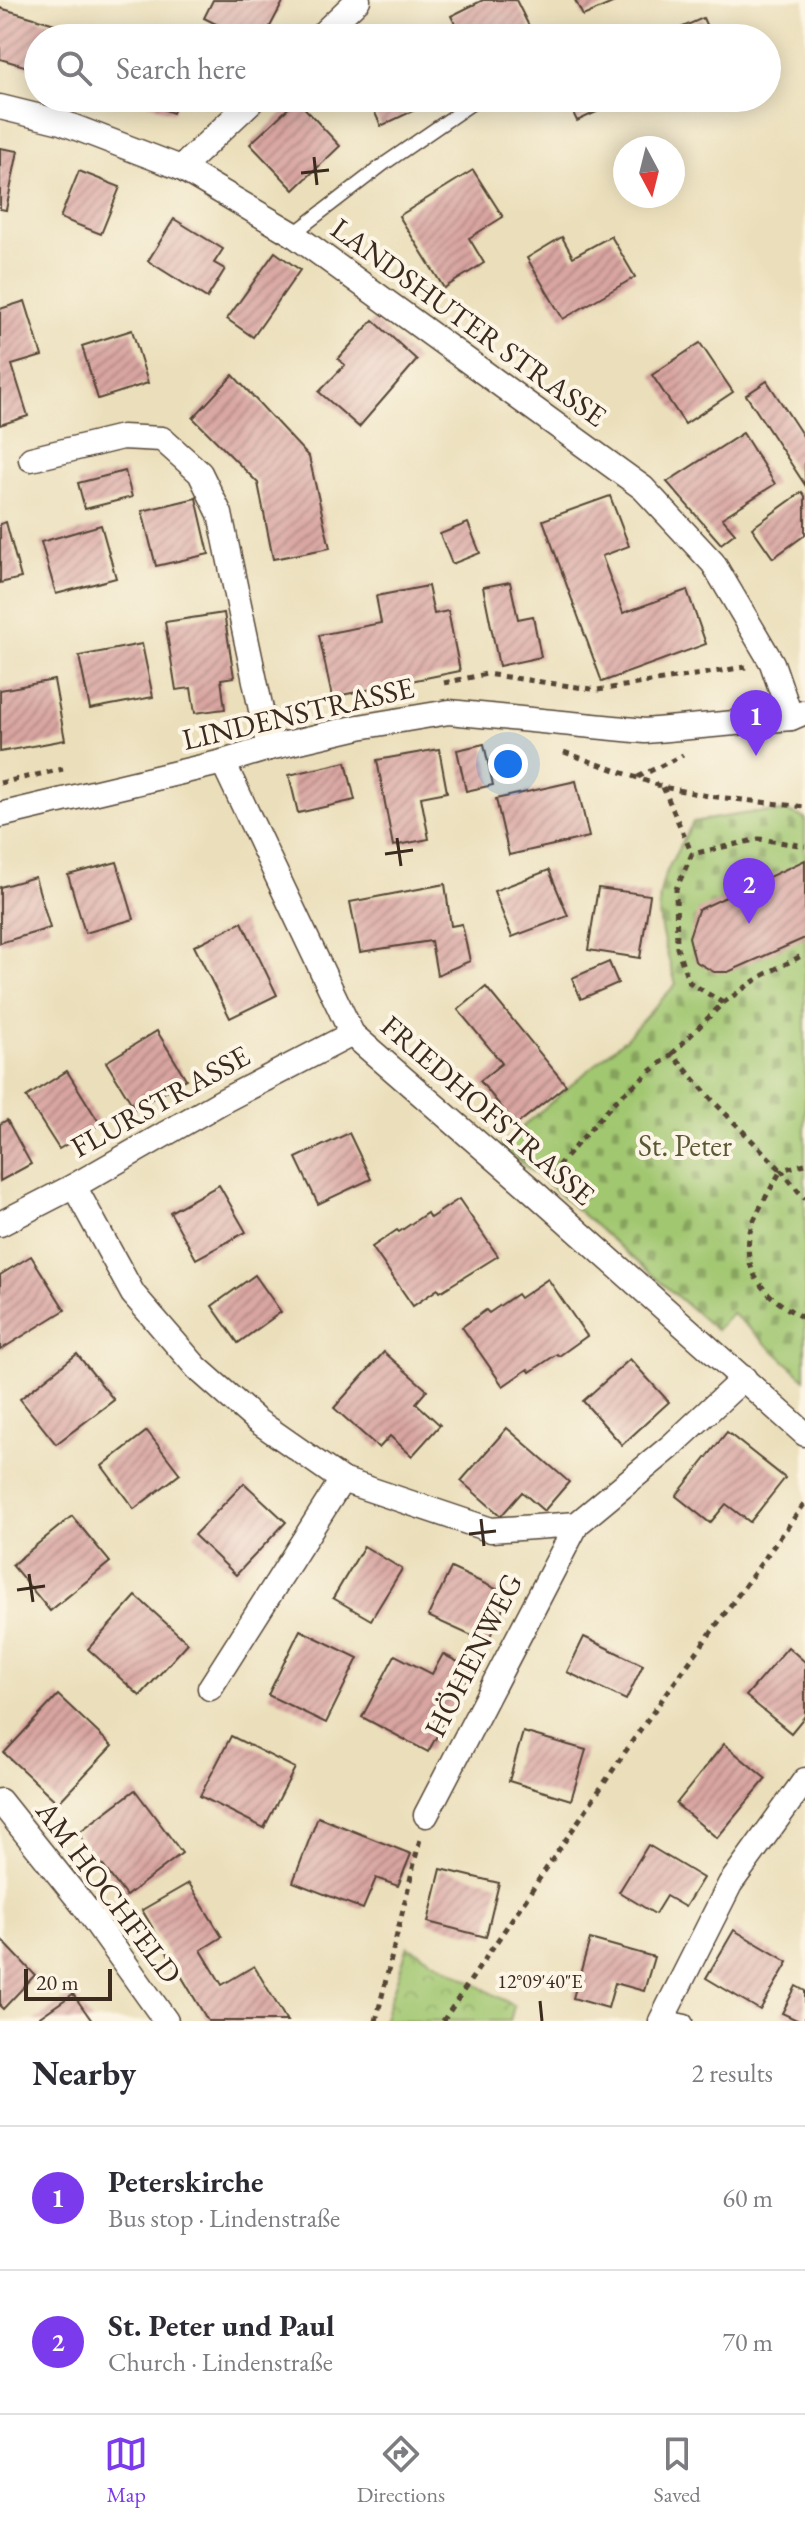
<!DOCTYPE html>
<html lang="en">
<head>
<meta charset="utf-8">
<style>
	body { margin:0; font-family:"EB Garamond",serif; background:#f2f2f3; color:#2b2b33 }
	.compass { position:absolute; left:613px; top:136px; width:72px; height:72px; border-radius:50%; background:#fff; box-shadow:0 4px 20px #0003; rotate:173deg }
	.scale { position:absolute; left:24px; bottom:20px; width:88px; box-sizing:border-box; padding-left:8px; border:4px solid #3b2a1e; border-top:0; font-size:22px; line-height:28px; white-space:nowrap; color:#3b2a1e; -webkit-text-stroke:6px #fcf5e5; paint-order:stroke }
	.you { position:absolute; left:508px; top:764px; width:28px; height:28px; margin:-20px; border:6px solid #fff; border-radius:50%; background:#1a73e8; box-shadow:0 0 0 12px #1a73e833 }
	.badge { display:grid; place-items:center; width:52px; height:52px; border-radius:50%; background:#7c3aed; color:#fff; font-size:26px; font-weight:700 }
	.pin { position:absolute; translate:-50% -66px; filter:drop-shadow(0 2px 4px #0008) }
	.pin::after { content:''; position:absolute; top:42px; width:28px; height:24px; background:inherit; clip-path:polygon(0 0,100% 0,50% 100%) }
	.list { margin:0; padding:0; list-style:none }
	h2 { display:flex; justify-content:space-between; align-items:center; height:104px; margin:0; padding:0 32px; font-size:34px }
	h2 small { font-size:26px; font-weight:400; color:#7c7c81 }
	.list li { display:grid; grid-template-columns:52px 1fr auto; gap:24px; align-items:center; box-sizing:border-box; height:144px; padding:0 32px; border-top:2px solid #e1e1e2 }
	.list b { display:block; font-size:30px; white-space:nowrap }
	.list p { margin:0; font-size:26px; white-space:nowrap; color:#7c7c81 }
	.list em { font-size:26px; font-style:normal; color:#7c7c81 }
	.icon { flex:none; width:44px; height:44px; fill:none; stroke:currentColor; stroke-width:2; stroke-linecap:round; stroke-linejoin:round }
	.map { position:relative; flex:none; width:805px; height:2021px; overflow:hidden }
	.search { position:absolute; background:#fff; box-shadow:0 4px 20px #0003; left:24px; right:24px; top:24px; height:88px; display:flex; align-items:center; gap:20px; box-sizing:border-box; padding:0 28px; border-radius:44px; color:#7c7c81; font-size:30px }
	.sheet { height:392px; background:#fff }
	nav { display:flex; justify-content:space-around; align-items:center; box-sizing:border-box; height:112px; border-top:2px solid #e1e1e2; background:#fff; font-size:22px; color:#7c7c81 }
	nav a { display:grid; justify-items:center; gap:4px }
	nav .on { color:#7c3aed }
	.map>svg:first-child { display:block }
	.cemetery { fill:url(#cemetery-stones); stroke:#6e7848; stroke-width:2 }
	.park { fill:url(#park-crowns); stroke:#6e7848; stroke-width:2 }
	.building { fill:url(#building-hatch) }
	.lines { fill:none; stroke-linecap:round; stroke-linejoin:round }
	.service-casing { stroke:#554536; stroke-width:15 }
	.minor-casing { stroke:#554536; stroke-width:27 }
	.path { stroke:#554536; stroke-width:5; stroke-dasharray:6 6; stroke-linecap:butt }
	.service { stroke:#fff; stroke-width:12 }
	.minor { stroke:#fff; stroke-width:24 }
	.ticks { fill:none; stroke:#3b2a1e; stroke-width:3 }
	.labels { text-anchor:middle; dominant-baseline:central; stroke-width:8; stroke-linejoin:round; paint-order:stroke }
	.street-label { font-size:30px; fill:#3b2a1e; stroke:#fcf5e5 }
	.park-label { font-size:30px; fill:#5a5937; stroke:#fcf5e5 }
	.ticks-label { font-size:20px; text-anchor:middle; fill:#3b2a1e; stroke:#fcf5e5; stroke-width:8; stroke-linejoin:round; paint-order:stroke }
</style>
</head>
<body>
<div class="map">
<svg width="805" height="2021" viewBox="0 0 805 2021">
	<defs>
		<pattern id="cemetery-stones" width="16" height="16" patternUnits="userSpaceOnUse" patternTransform="scale(2)"><rect width="16" height="16" fill="#a2c771"/><path d="M2 7V4a2 2 0 0 1 4 0v3zM10 15v-3a2 2 0 0 1 4 0v3z" fill="#85a25c"/></pattern>
		<pattern id="park-crowns" width="20" height="18" patternUnits="userSpaceOnUse" patternTransform="scale(2)"><rect width="20" height="18" fill="#a2c771"/><path d="M2 6a3 3 0 1 1 6 0M12 15a3 3 0 1 1 6 0" fill="none" stroke="#85a25c"/></pattern>
		<pattern id="building-hatch" width="6" height="6" patternUnits="userSpaceOnUse" patternTransform="scale(2)"><rect width="6" height="6" fill="#d9a5a1"/><path d="M-1 1l2-2M0 6l6-6M5 7l2-2" fill="none" stroke="#b18783"/></pattern>
	</defs>
	<rect width="100%" height="100%" fill="#fcf5e5"/>
	<filter id="ink" filterUnits="userSpaceOnUse"><feTurbulence type="fractalNoise" baseFrequency=".0125" numOctaves="2"/><feDisplacementMap in="SourceGraphic" scale="16" xChannelSelector="R" yChannelSelector="G"/><feConvolveMatrix kernelMatrix="1 2 1 2 8 2 1 2 1" color-interpolation-filters="sRGB"/></filter>
	<filter id="wash" filterUnits="userSpaceOnUse"><feTurbulence type="fractalNoise" baseFrequency=".006" numOctaves="4" result="noise"/><feDisplacementMap in="SourceGraphic" scale="32" xChannelSelector="R" yChannelSelector="G"/><feGaussianBlur stdDeviation="1.8" result="paint"/><feColorMatrix in="noise" values="0 0 0 0 0 0 0 0 0 0 0 0 0 0 0 0 0 1.4 0 .05"/><feComposite in="paint" operator="in"/></filter>
	<g filter="url(#wash)">
		<rect width="100%" height="100%" fill="#ebdfbb"/>
		<path class="cemetery" d="M756,812H788L805,818V1379L732,1313L716,1330L545,1182L500,1146L626,1038L676,984C667,952 653,918 662,885C668,862 683,843 693,822Z"/>
		<path class="park" d="M408,1946L514,2006L510,2021H383Z"/>
		<g id="blocks">
			<g class="building">
				<path d="M213,0H280L283,2L264,38H244L204,18Z"/>
				<path d="M483,0H516L535,38H462L451,16Z"/>
				<path d="M575,0H619L583,16Z"/>
				<path d="M0,8L55,24L54,30L78,38H38V70L0,59Z"/>
				<path d="M703,18L712,38H658Z"/>
				<path d="M134,98H179L173,113Z"/>
				<path d="M368,98H440L381,126Z"/>
				<path d="M566,98H627L577,121Z"/>
				<path d="M297,100L340,146L294,190L250,144Z"/>
				<path d="M0,148L18,151L6,210L0,209Z"/>
				<path d="M473,170L503,217L469,238L484,263L444,288L399,216Z"/>
				<path d="M79,171L120,187L101,234L60,218Z"/>
				<path d="M174,219L223,249L214,263L225,269L207,298L148,261Z"/>
				<path d="M611,236L635,277L563,319L527,258L562,237L573,257Z"/>
				<path d="M275,252L300,270L253,337L227,319Z"/>
				<path d="M25,301L42,356L12,365L28,416L0,425V309Z"/>
				<path d="M373,320L417,360L359,427L319,392L345,365L338,359Z"/>
				<path d="M132,330L148,383L98,399L82,346Z"/>
				<path d="M700,343L733,392L685,424L652,375Z"/>
				<path d="M233,375L309,457L330,548L273,559L258,483L193,418Z"/>
				<path d="M767,381L805,439V485L746,395Z"/>
				<path d="M743,433L775,484L722,518L735,533L721,544L667,482Z"/>
				<path d="M125,471L132,497L85,509L78,483Z"/>
				<path d="M802,492L805,496V535L773,558L752,528Z"/>
				<path d="M610,496L629,546L602,556L623,613L687,590L706,644L602,682L543,520Z"/>
				<path d="M196,498L209,554L156,566L142,511Z"/>
				<path d="M6,522L21,578L0,583V524Z"/>
				<path d="M468,523L480,553L452,564L440,534Z"/>
				<path d="M101,525L116,578L56,594L41,542Z"/>
				<path d="M510,582L518,619L533,616L541,657L499,666L483,587Z"/>
				<path d="M428,586L434,614L448,611L460,671L332,697L319,635L381,623L376,596Z"/>
				<path d="M224,613L234,677L221,679L225,709L195,713L191,688L176,690L165,622Z"/>
				<path d="M142,644L153,697L90,709L79,656Z"/>
				<path d="M54,680L65,740L0,752V690Z"/>
				<path d="M484,744L493,785L466,791L457,750Z"/>
				<path d="M439,749L447,792L421,797L429,839L393,846L377,760Z"/>
				<path d="M346,762L355,800L298,813L289,775Z"/>
				<path d="M576,781L589,837L509,855L496,799Z"/>
				<path d="M805,860V938L728,972H714L695,961L689,937L698,910Z"/>
				<path d="M117,862L134,919L85,933L68,875Z"/>
				<path d="M549,870L568,916L512,937L494,891Z"/>
				<path d="M35,877L50,928L0,943V887Z"/>
				<path d="M445,884L451,926L462,924L470,961L437,975L431,941L360,952L350,902Z"/>
				<path d="M598,888L650,895L640,958L588,950Z"/>
				<path d="M242,922L277,995L230,1018L194,946Z"/>
				<path d="M609,962L618,983L581,999L572,978Z"/>
				<path d="M486,987L566,1085L516,1125L480,1081L502,1063L458,1010Z"/>
				<path d="M157,1031L186,1079L135,1109L106,1062Z"/>
				<path d="M67,1071L100,1124L59,1149L26,1097Z"/>
				<path d="M7,1120L31,1164L0,1181V1124Z"/>
				<path d="M349,1133L371,1179L318,1204L296,1158Z"/>
				<path d="M219,1185L246,1232L196,1259L170,1212Z"/>
				<path d="M459,1199L498,1256L440,1292L438,1289L413,1306L372,1247L397,1230L399,1232L427,1213L430,1218Z"/>
				<path d="M31,1256L65,1310L0,1350V1275Z"/>
				<path d="M255,1275L281,1312L238,1343L212,1306Z"/>
				<path d="M548,1279L587,1336L559,1356L557,1354L530,1372L528,1369L503,1386L462,1327L486,1310L489,1313L517,1294L520,1298Z"/>
				<path d="M384,1352L427,1390L416,1403L440,1425L412,1456L390,1436L379,1448L334,1408Z"/>
				<path d="M77,1354L114,1400L56,1444L20,1399Z"/>
				<path d="M630,1359L669,1402L622,1445L583,1401Z"/>
				<path d="M507,1428L569,1482L544,1511L522,1492L501,1516L461,1481Z"/>
				<path d="M147,1431L180,1474L134,1509L102,1466Z"/>
				<path d="M727,1432L785,1478L750,1522L726,1504L710,1523L676,1496Z"/>
				<path d="M244,1483L286,1522L236,1575L194,1535Z"/>
				<path d="M72,1516L110,1562L50,1611L12,1565Z"/>
				<path d="M364,1546L402,1569L371,1620L333,1598Z"/>
				<path d="M451,1568L509,1595L487,1643L428,1616Z"/>
				<path d="M136,1596L188,1643L140,1696L88,1649Z"/>
				<path d="M300,1630L358,1658L326,1723L268,1695Z"/>
				<path d="M584,1637L643,1665L626,1700L567,1672Z"/>
				<path d="M788,1647L805,1662V1716L791,1733L746,1696Z"/>
				<path d="M443,1654L473,1670L428,1752L362,1717L395,1655L432,1674Z"/>
				<path d="M58,1695L112,1746L58,1803L4,1753Z"/>
				<path d="M523,1732L586,1750L571,1800L509,1781Z"/>
				<path d="M231,1736L295,1768L264,1828L200,1796Z"/>
				<path d="M724,1744L766,1779L717,1838L676,1804Z"/>
				<path d="M135,1790L182,1853L126,1896L78,1833Z"/>
				<path d="M318,1817L411,1854L398,1886L376,1878L363,1909L293,1882Z"/>
				<path d="M648,1845L703,1878L685,1907L666,1896L655,1914L619,1892Z"/>
				<path d="M441,1869L499,1883L486,1937L428,1922Z"/>
				<path d="M189,1883L222,1937L201,1950L222,1985L254,1966L287,2021H208L142,1910Z"/>
				<path d="M734,1930L788,1962L760,2010L706,1978Z"/>
				<path d="M0,1938L35,1975L3,2009L0,2006Z"/>
				<path d="M590,1939L654,1957L644,1991L615,1983L608,2008L573,1998Z"/>
				<path d="M796,1986L805,1991V2021H799L782,2013Z"/>
				<path d="M73,1994L92,2021H34Z"/>
			</g>
		</g>
	</g>
	<g filter="url(#ink)">
		<use href="#blocks" fill-opacity="0" stroke="#554536" stroke-width="2"/>
		<g class="lines">
			<g class="service-casing">
				<g id="service">
					<path d="M293,234L384,164L480,98"/>
					<path d="M662,2016L686,2021"/>
				</g>
			</g>
			<g class="minor-casing">
				<g id="minor">
					<path d="M318,38L358,0"/>
					<path d="M0,107L61,122L181,168L293,234L643,488L713,563L772,663L791,718"/>
					<path d="M181,168L255,98"/>
					<path d="M31,459L122,437L162,439L200,473L220,514L269,748"/>
					<path d="M223,762L352,1034L526,1185L805,1434"/>
					<path d="M0,815L223,762L269,748L359,727L449,712L645,731L791,718L803,713"/>
					<path d="M74,1186L133,1294L197,1368L256,1420L342,1480L491,1530L577,1524L670,1447L744,1378"/>
					<path d="M0,1224L74,1186L221,1102L352,1034"/>
					<path d="M210,1688L342,1480"/>
					<path d="M0,1801L84,1906L166,2021"/>
					<path d="M426,1815L577,1524"/>
					<path d="M661,2021L730,1884L805,1780"/>
				</g>
			</g>
			<g class="path">
				<path d="M444,683L486,674L598,690L746,667"/>
				<path d="M564,752L663,787L708,796L805,807"/>
				<path d="M638,777L683,755"/>
				<path d="M0,783L63,769"/>
				<path d="M663,787L692,854"/>
				<path d="M723,1003L689,982L677,948L676,889L692,854L759,839L805,846"/>
				<path d="M672,1054L723,1003L760,977L805,954"/>
				<path d="M805,1164L781,1170L805,1199"/>
				<path d="M550,1175L616,1100L672,1054L715,1103L781,1170C773,1186 753,1216 750,1232C741,1277 769,1299 805,1319"/>
				<path d="M376,2021L420,1839"/>
				<path d="M443,2021L640,1730L805,1503"/>
			</g>
			<use href="#service" class="service"/>
			<use href="#minor" class="minor"/>
		</g>
	</g>
	<path class="ticks" d="M314,157L317,185M301,173L329,170M397,838L401,866M385,854L413,850M481,1519L484,1546M469,1534L496,1531M29,1574L33,1602M17,1590L45,1586M540,2001L542,2021"/>
	<g class="labels">
		<g class="street-label">
			<text transform="translate(469 322) rotate(36)">LANDSHUTER STRASSE</text>
			<text transform="translate(298 713) rotate(-13)">LINDENSTRASSE</text>
			<text transform="translate(160 1101) rotate(-29)">FLURSTRASSE</text>
			<text transform="translate(488 1110) rotate(41)">FRIEDHOFSTRASSE</text>
			<text transform="translate(473 1655) rotate(-63)">HÖHENWEG</text>
			<text transform="translate(109 1892) rotate(53)">AM HOCHFELD</text>
		</g>
		<g class="park-label">
			<text x="685" y="1145">St. Peter</text>
		</g>
	</g>
	<g class="ticks-label">
		<text x="540" y="1988">12°09'40"E</text>
	</g>
</svg>
<svg class="compass" viewBox="-18 -18 36 36"><path d="M0-13l5 13h-10z" fill="#e53935"/><path d="M0 13l5-13h-10z" fill="#7c7c81"/></svg>
<div class="scale">20 m</div>
<div class="you"></div>
<div class="pin badge" style="left:756px;top:756px">1</div>
<div class="pin badge" style="left:749px;top:924px">2</div>
<div class="search"><svg class="icon" aria-label="search" viewBox="0 0 24 24"><circle cx="10" cy="10" r="6"/><path d="M15 15l6 6"/></svg>Search here</div>
</div>
<section class="sheet">
<h2>Nearby<small>2 results</small></h2>
<ul class="list">
<li><span class="badge">1</span><div><b>Peterskirche</b><p>Bus stop · Lindenstraße</p></div><em>60 m</em></li>
<li><span class="badge">2</span><div><b>St. Peter und Paul</b><p>Church · Lindenstraße</p></div><em>70 m</em></li>
</ul>
</section>
<nav>
<a class="on"><svg class="icon" aria-label="map" viewBox="0 0 24 24"><path d="M3 6l6-2 6 2 6-2v14l-6 2-6-2-6 2zM9 4v14M15 6v14"/></svg>Map</a>
<a><svg class="icon" aria-label="directions" viewBox="0 0 24 24"><path d="M12 3l9 9-9 9-9-9zM9 14v-3h6M13 9l2 2-2 2"/></svg>Directions</a>
<a><svg class="icon" aria-label="saved" viewBox="0 0 24 24"><path d="M7 4h10v16l-5-4-5 4z"/></svg>Saved</a>
</nav>
</body>
</html>
